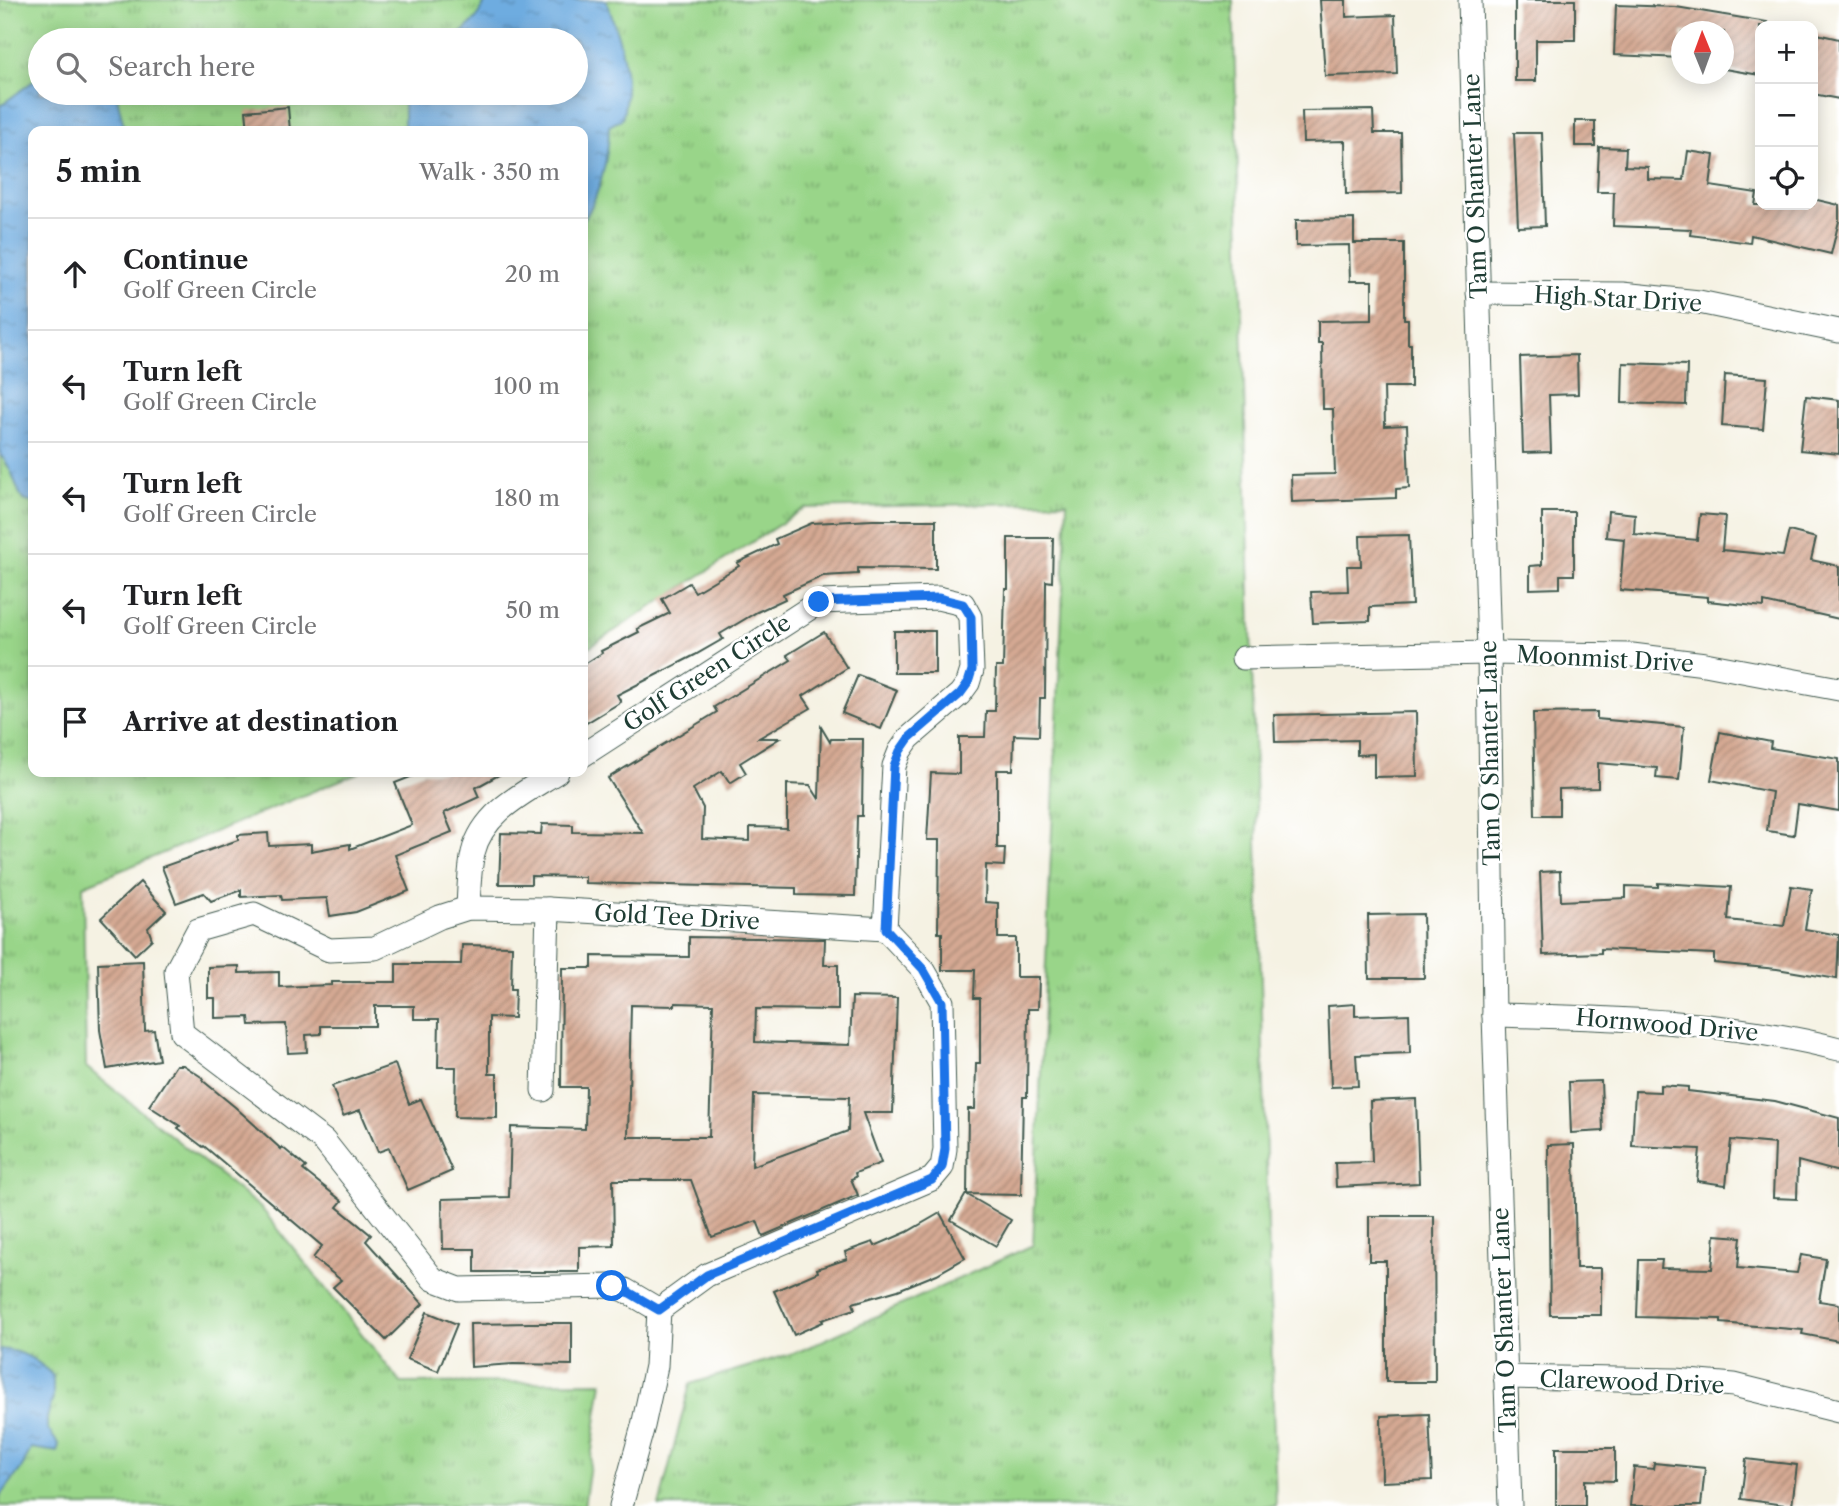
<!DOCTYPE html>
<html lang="en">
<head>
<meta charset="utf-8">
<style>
	body { margin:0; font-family:"Libre Caslon Text",serif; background:#f6f6f6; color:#202124 }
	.controls { position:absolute; right:21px; top:21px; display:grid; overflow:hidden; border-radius:14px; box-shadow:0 4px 18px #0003 }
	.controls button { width:63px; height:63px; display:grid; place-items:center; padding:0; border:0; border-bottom:2px solid #e0e0e0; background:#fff; color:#202124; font:35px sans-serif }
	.compass { position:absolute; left:1671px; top:21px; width:63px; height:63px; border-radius:50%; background:#fff; box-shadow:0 4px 18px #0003; rotate:359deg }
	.stop { position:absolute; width:21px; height:21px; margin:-16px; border:5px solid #1a73e8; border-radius:50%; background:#fff }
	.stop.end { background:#1a73e8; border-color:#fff; box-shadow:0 2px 7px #0008 }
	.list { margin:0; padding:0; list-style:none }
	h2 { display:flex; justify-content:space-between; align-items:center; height:91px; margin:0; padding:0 28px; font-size:30px }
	h2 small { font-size:23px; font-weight:400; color:#757577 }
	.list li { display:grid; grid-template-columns:46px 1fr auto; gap:21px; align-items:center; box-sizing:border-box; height:112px; padding:0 28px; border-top:2px solid #e0e0e0 }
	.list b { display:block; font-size:26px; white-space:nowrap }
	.list p { margin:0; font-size:23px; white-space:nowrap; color:#757577 }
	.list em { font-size:23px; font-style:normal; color:#757577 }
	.icon { flex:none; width:38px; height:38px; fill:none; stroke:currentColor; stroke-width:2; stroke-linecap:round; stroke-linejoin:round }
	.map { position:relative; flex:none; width:1839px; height:1506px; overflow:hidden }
	.search { position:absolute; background:#fff; box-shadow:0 4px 18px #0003; left:28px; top:28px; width:560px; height:77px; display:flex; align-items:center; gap:18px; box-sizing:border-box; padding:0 24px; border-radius:38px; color:#757577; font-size:26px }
	.panel { position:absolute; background:#fff; box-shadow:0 4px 18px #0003; left:28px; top:126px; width:560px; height:651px; border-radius:14px }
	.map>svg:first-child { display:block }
	.grass { fill:url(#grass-tufts); stroke:#5c895e; stroke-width:2; fill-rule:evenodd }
	.water { fill:url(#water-ripples); stroke:#46748a; stroke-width:2 }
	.building { fill:url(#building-hatch); fill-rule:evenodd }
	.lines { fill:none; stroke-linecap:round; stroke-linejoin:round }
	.minor-casing { stroke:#3f584e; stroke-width:25 }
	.minor { stroke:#fff; stroke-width:23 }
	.route { stroke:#1a73e8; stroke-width:9 }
	.labels { text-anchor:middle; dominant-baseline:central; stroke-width:5; stroke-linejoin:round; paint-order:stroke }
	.street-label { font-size:23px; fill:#1f3d34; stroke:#fff }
</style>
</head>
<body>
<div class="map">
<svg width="1839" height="1506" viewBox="0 0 1839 1506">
	<defs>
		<pattern id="grass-tufts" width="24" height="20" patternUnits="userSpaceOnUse" patternTransform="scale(1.75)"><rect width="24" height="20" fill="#99d589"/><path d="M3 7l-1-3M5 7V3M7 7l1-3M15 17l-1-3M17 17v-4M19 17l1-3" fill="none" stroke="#7cae71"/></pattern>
		<pattern id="water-ripples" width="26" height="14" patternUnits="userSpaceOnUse" patternTransform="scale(1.75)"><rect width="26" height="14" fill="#6eace0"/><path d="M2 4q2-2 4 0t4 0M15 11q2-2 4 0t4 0" fill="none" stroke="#5a8db6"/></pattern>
		<pattern id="building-hatch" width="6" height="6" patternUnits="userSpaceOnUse" patternTransform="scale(1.75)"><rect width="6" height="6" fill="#d5a993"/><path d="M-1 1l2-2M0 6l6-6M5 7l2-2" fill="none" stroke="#ac8b79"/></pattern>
	</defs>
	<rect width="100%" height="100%" fill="#fff"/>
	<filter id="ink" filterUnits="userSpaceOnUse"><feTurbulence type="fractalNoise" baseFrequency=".0143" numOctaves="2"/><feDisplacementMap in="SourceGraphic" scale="14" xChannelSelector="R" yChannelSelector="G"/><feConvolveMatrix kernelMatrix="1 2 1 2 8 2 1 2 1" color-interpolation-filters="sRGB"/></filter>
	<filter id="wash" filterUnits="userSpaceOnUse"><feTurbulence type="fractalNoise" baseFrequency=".00686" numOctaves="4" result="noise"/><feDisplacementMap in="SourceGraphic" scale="28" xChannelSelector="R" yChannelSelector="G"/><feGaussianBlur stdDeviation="1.57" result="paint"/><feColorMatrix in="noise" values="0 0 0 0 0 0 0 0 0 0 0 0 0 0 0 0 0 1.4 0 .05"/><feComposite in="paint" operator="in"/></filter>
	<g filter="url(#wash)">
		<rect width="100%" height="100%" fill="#f5f2e3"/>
		<path class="grass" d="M0,0H1233L1276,1506H659L690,1384L800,1351L1033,1245L1067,502L805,508L583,651V131H33V772H360L83,886L86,1067L262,1209L401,1383L602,1382L584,1506H0ZM40,40H576V93H40Z"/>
		<g class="water">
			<path d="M486,0H606C620,38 633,79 622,119L609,126C609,155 600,195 584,220L583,131H404V104L407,93H576V40H454L477,18Z"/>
			<path d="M40,76V93H116L125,131H33V503L23,500C15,486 12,466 0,455V106Z"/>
			<path d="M0,1349C23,1351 37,1359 53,1376V1398L47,1418V1428L59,1445L57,1452L31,1448L23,1466L0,1497Z"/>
		</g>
		<g id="blocks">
			<g class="building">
				<path d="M1320,0H1346V17L1395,15L1397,74L1325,76Z"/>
				<path d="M1515,0H1575V40H1536V81H1515Z"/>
				<path d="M1616,5L1676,7L1767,22L1766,26H1760V75L1724,69V32H1682V58L1614,55Z"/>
				<path d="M1813,33L1839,39V99L1813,94Z"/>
				<path d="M288,107L290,131H248L246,111Z"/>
				<path d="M1373,110L1374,133H1401L1402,193L1346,194L1345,141L1303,142L1302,111Z"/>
				<rect x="1575" y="121" width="20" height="25"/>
				<path d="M1514,133H1542L1545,226L1518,227Z"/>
				<path d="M1599,147L1626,148L1625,166L1648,167V179L1684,180L1688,151L1714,155L1710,186L1757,193L1755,205H1813V199L1839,205V221L1831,254L1751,235L1750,243L1690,235L1691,229L1613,226L1614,192H1597Z"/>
				<path d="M1354,219V243H1404V319H1408V344H1411V387H1384L1385,426L1407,425L1409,488L1396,489V498L1292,502L1291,475L1335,474L1333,409H1323L1322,343H1318V321L1372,320V281H1350L1349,245L1296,246V220Z"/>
				<path d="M1577,355L1578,394L1549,395L1551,452L1523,453L1520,357Z"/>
				<path d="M1623,363L1687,365L1686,405L1622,403Z"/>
				<path d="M1725,375L1767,378L1763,429L1722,426Z"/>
				<path d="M1806,396L1839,400V454L1800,450Z"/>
				<path d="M1608,511L1635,514L1634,534L1697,540L1700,514L1725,516L1722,550L1783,556L1789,531L1816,538L1811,560L1839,566V619L1764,602V607L1708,601V597L1620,590L1624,539L1606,537Z"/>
				<path d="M1542,512H1574V575H1560V588L1530,589V566L1542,565Z"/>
				<path d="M873,520H936V569L858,568V574L823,576L783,594L785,599L757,612L720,634L723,639L695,655L617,695L621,702L583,725V665L602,653L601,651L639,632L637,629L670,613L662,599L689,583L695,592L739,566L737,563L777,544L775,539L812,523Z"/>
				<path d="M1409,535L1412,605L1370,607V621L1313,623L1311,592L1348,591L1347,566H1361L1360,536Z"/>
				<path d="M1008,538H1053L1052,582L1046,581L1045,698H1040L1039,736L1014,735L1013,770H997V848H1005L1004,866L986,865L985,902L998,903V938H1016V977H1039L1038,1009H1028L1027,1097H1023L1021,1195L967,1194L968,1109H975L976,1063H980V998H974L975,970H942V933H938L939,840H927L931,773L959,774V737H985L986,711H995L996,667H1003L1005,589H1008Z"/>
				<rect x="894" y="631" width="41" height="42"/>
				<path d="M824,632L847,668L803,696L811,708L759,738H780L740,763L746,773L730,783L722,771L693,789L703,808L702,839L750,841V827L787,828V784L810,785L819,799L821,727L830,742L831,739H863L862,816H857L855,896L796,895V888L585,883V877L531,876V884H499L501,833L541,834L542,824L573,825V832L643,833L608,778L717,712L714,707L791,660L787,655Z"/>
				<path d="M858,675L897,690L881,729L842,713Z"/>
				<path d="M1416,712L1417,776L1374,777V754L1357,755V740L1275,742L1274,715Z"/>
				<path d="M1597,712V719L1684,727L1679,780L1656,778L1657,768L1598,763V788L1559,789V815H1535L1533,713Z"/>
				<path d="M1720,732L1771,742L1770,748L1839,759V811L1798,804L1794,835L1767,831L1772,792L1711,780Z"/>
				<path d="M423,772H504L475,788L479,797L444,813L452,832L395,855L409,891L356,912L330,916L327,898L282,900L281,895L241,897V890L211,901L204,893L176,903L162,867L238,840V835L268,833L269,846L311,844V851L350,844V849L412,825L395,783Z"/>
				<path d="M1560,871L1561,901L1626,898V886L1658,887V883L1731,887L1728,920L1784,926L1791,886L1812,889L1805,929L1839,935L1837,979L1777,969L1714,963V954L1601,949V953L1543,955L1540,872Z"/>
				<path d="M140,882L166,911L148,928L152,939L135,955L101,918Z"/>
				<path d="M1423,914L1424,978H1369L1368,915Z"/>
				<path d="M689,937L825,939L824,965H838V1010L756,1009L755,1042L850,1045L852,997L897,998L893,1113H863L881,1163L855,1173L856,1177L851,1179L858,1195L763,1236L757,1221L712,1237L691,1180H613L614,1246L579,1247V1272H475V1249H443L442,1199L509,1197L511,1127L585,1129L586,1087H561L562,968H592V956L689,957ZM675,1003L713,1004L709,1137H628L631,1005L675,1006ZM754,1095L849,1097L848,1131L752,1166Z"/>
				<path d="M462,945L512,946L511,989H515L514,1018L489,1017V1074H497V1118L455,1117L456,1067H438L439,1019H414V1006H375V1026H321V1034L306,1035L307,1052L288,1053L286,1024L250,1025L249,1017L215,1018V998H208V967L239,966V973L279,972V987L332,985V982H396V964H461Z"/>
				<path d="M143,961L145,1031L154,1030L159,1060L107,1069L100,1030L98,963Z"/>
				<path d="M1355,1004V1016L1409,1014L1410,1053L1356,1055L1358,1086L1331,1087L1328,1006Z"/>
				<path d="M395,1064L409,1104L421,1099L452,1171L408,1190L389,1148L378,1152L360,1110L343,1116L332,1086Z"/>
				<path d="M176,1065H183L203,1078L202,1080L235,1107L281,1149L282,1147L306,1167L303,1170L342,1201L337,1207L371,1235L366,1241L423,1304L386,1340L333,1287L341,1280L313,1258L322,1246L204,1146L203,1147L178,1128L180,1126L149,1106Z"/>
				<path d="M1601,1081L1603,1131L1571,1133L1569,1082Z"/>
				<path d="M1660,1085L1688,1087V1091L1775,1101L1839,1118V1172L1798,1161L1797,1199L1773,1198L1775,1144L1731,1140L1726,1185L1697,1181L1700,1149L1632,1146L1635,1091L1660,1092Z"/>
				<path d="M1416,1099L1419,1183L1336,1187L1335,1163L1372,1162L1370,1101Z"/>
				<path d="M1574,1144L1576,1268H1601V1315H1550L1548,1145Z"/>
				<path d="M966,1194L1011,1220L996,1246L951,1220Z"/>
				<path d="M940,1213L965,1258L937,1274L898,1290L853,1303L855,1309L822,1320L823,1322L794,1335L774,1291L818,1272L817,1269L847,1259L845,1252L873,1242L875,1246L907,1232Z"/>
				<path d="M1369,1216H1434L1435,1382H1386V1261H1369Z"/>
				<path d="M1715,1235L1741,1237L1738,1268L1797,1273L1801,1255L1826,1259L1819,1301L1839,1304V1341L1802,1334L1803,1330L1721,1323V1319L1637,1317L1639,1260H1662L1661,1268L1712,1269Z"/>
				<path d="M427,1312L457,1324L438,1371L407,1359Z"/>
				<path d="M530,1323H572V1365L513,1364L471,1367L470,1324Z"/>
				<path d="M1429,1414L1432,1480L1382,1482L1381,1416Z"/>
				<path d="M1556,1448H1615V1481L1585,1480V1506H1556Z"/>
				<path d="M1746,1459L1797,1465L1792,1506L1741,1499Z"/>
				<path d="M1654,1463L1705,1468L1701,1506H1630L1634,1467L1653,1469Z"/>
			</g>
		</g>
	</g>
	<g filter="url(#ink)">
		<use href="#blocks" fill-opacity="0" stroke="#3f584e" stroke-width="2"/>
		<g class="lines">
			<g class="minor-casing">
				<g id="minor">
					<path d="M1470,0L1489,653L1494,1015L1510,1506"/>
					<path d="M1478,293L1622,294L1699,302L1839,331"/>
					<path d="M1243,658L1489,653L1632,655L1705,664L1839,689"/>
					<path d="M583,755L819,602L938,598L963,604L970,617L972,670L968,683L960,694L909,738L900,751L894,766L885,929L923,969L942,1002L945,1149L942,1167L932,1179L707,1275L659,1310L625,1290L612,1286L459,1289L433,1279L324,1141L182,1033L176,971L198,930L254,914L329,950L375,948L440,917L468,908L548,909L885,929"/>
					<path d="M468,908C469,890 469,870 473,853C483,812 524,793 557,772"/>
					<path d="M1494,1015C1611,1018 1726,1020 1839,1049"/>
					<path d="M543,1090L548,909"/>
					<path d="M1505,1377L1676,1380L1734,1385L1839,1411"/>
					<path d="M621,1506L643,1426L656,1366L659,1310"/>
				</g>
			</g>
			<use href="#minor" class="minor"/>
		</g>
	</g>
	<g class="lines" filter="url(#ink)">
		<path class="route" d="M612,1286L625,1290L659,1310L707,1275L932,1180L942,1167L945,1149L942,1002L923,969L886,929L894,766L900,751L909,738L960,694L968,683L972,670L971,617L963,604L939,598L819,602"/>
	</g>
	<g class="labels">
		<g class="street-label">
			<text transform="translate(1475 186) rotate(-92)">Tam O Shanter Lane</text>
			<text transform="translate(1618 299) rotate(3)">High Star Drive</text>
			<text transform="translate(1605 659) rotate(3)">Moonmist Drive</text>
			<text transform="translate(707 673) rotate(-33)">Golf Green Circle</text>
			<text transform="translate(1490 753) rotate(-91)">Tam O Shanter Lane</text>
			<text transform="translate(677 917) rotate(3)">Gold Tee Drive</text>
			<text transform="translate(1667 1025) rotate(5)">Hornwood Drive</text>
			<text transform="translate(1504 1320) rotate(-92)">Tam O Shanter Lane</text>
			<text transform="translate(1632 1382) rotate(2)">Clarewood Drive</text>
		</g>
	</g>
</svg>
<div class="controls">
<button>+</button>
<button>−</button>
<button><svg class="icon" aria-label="locate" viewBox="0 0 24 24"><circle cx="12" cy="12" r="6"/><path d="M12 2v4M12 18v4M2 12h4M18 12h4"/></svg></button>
</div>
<svg class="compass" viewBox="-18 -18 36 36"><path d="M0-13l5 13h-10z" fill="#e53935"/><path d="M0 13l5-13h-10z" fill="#757577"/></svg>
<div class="stop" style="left:612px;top:1286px"></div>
<div class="stop end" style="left:819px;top:602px"></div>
<div class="search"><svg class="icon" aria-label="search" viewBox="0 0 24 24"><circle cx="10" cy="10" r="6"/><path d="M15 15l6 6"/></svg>Search here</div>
<section class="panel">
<h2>5 min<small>Walk · 350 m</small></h2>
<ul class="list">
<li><svg class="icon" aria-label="ahead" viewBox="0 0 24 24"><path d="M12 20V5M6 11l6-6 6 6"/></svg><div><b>Continue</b><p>Golf Green Circle</p></div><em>20 m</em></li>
<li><svg class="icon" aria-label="left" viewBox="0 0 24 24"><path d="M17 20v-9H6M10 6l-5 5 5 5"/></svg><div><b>Turn left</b><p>Golf Green Circle</p></div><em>100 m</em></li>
<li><svg class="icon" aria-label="left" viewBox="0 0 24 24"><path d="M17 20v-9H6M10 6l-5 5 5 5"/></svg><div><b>Turn left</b><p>Golf Green Circle</p></div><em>180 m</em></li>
<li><svg class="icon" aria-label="left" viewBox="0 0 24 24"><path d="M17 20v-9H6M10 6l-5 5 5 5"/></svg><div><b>Turn left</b><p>Golf Green Circle</p></div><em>50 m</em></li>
<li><svg class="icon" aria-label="arrive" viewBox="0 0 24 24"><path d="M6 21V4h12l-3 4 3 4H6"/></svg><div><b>Arrive at destination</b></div></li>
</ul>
</section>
</div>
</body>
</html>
